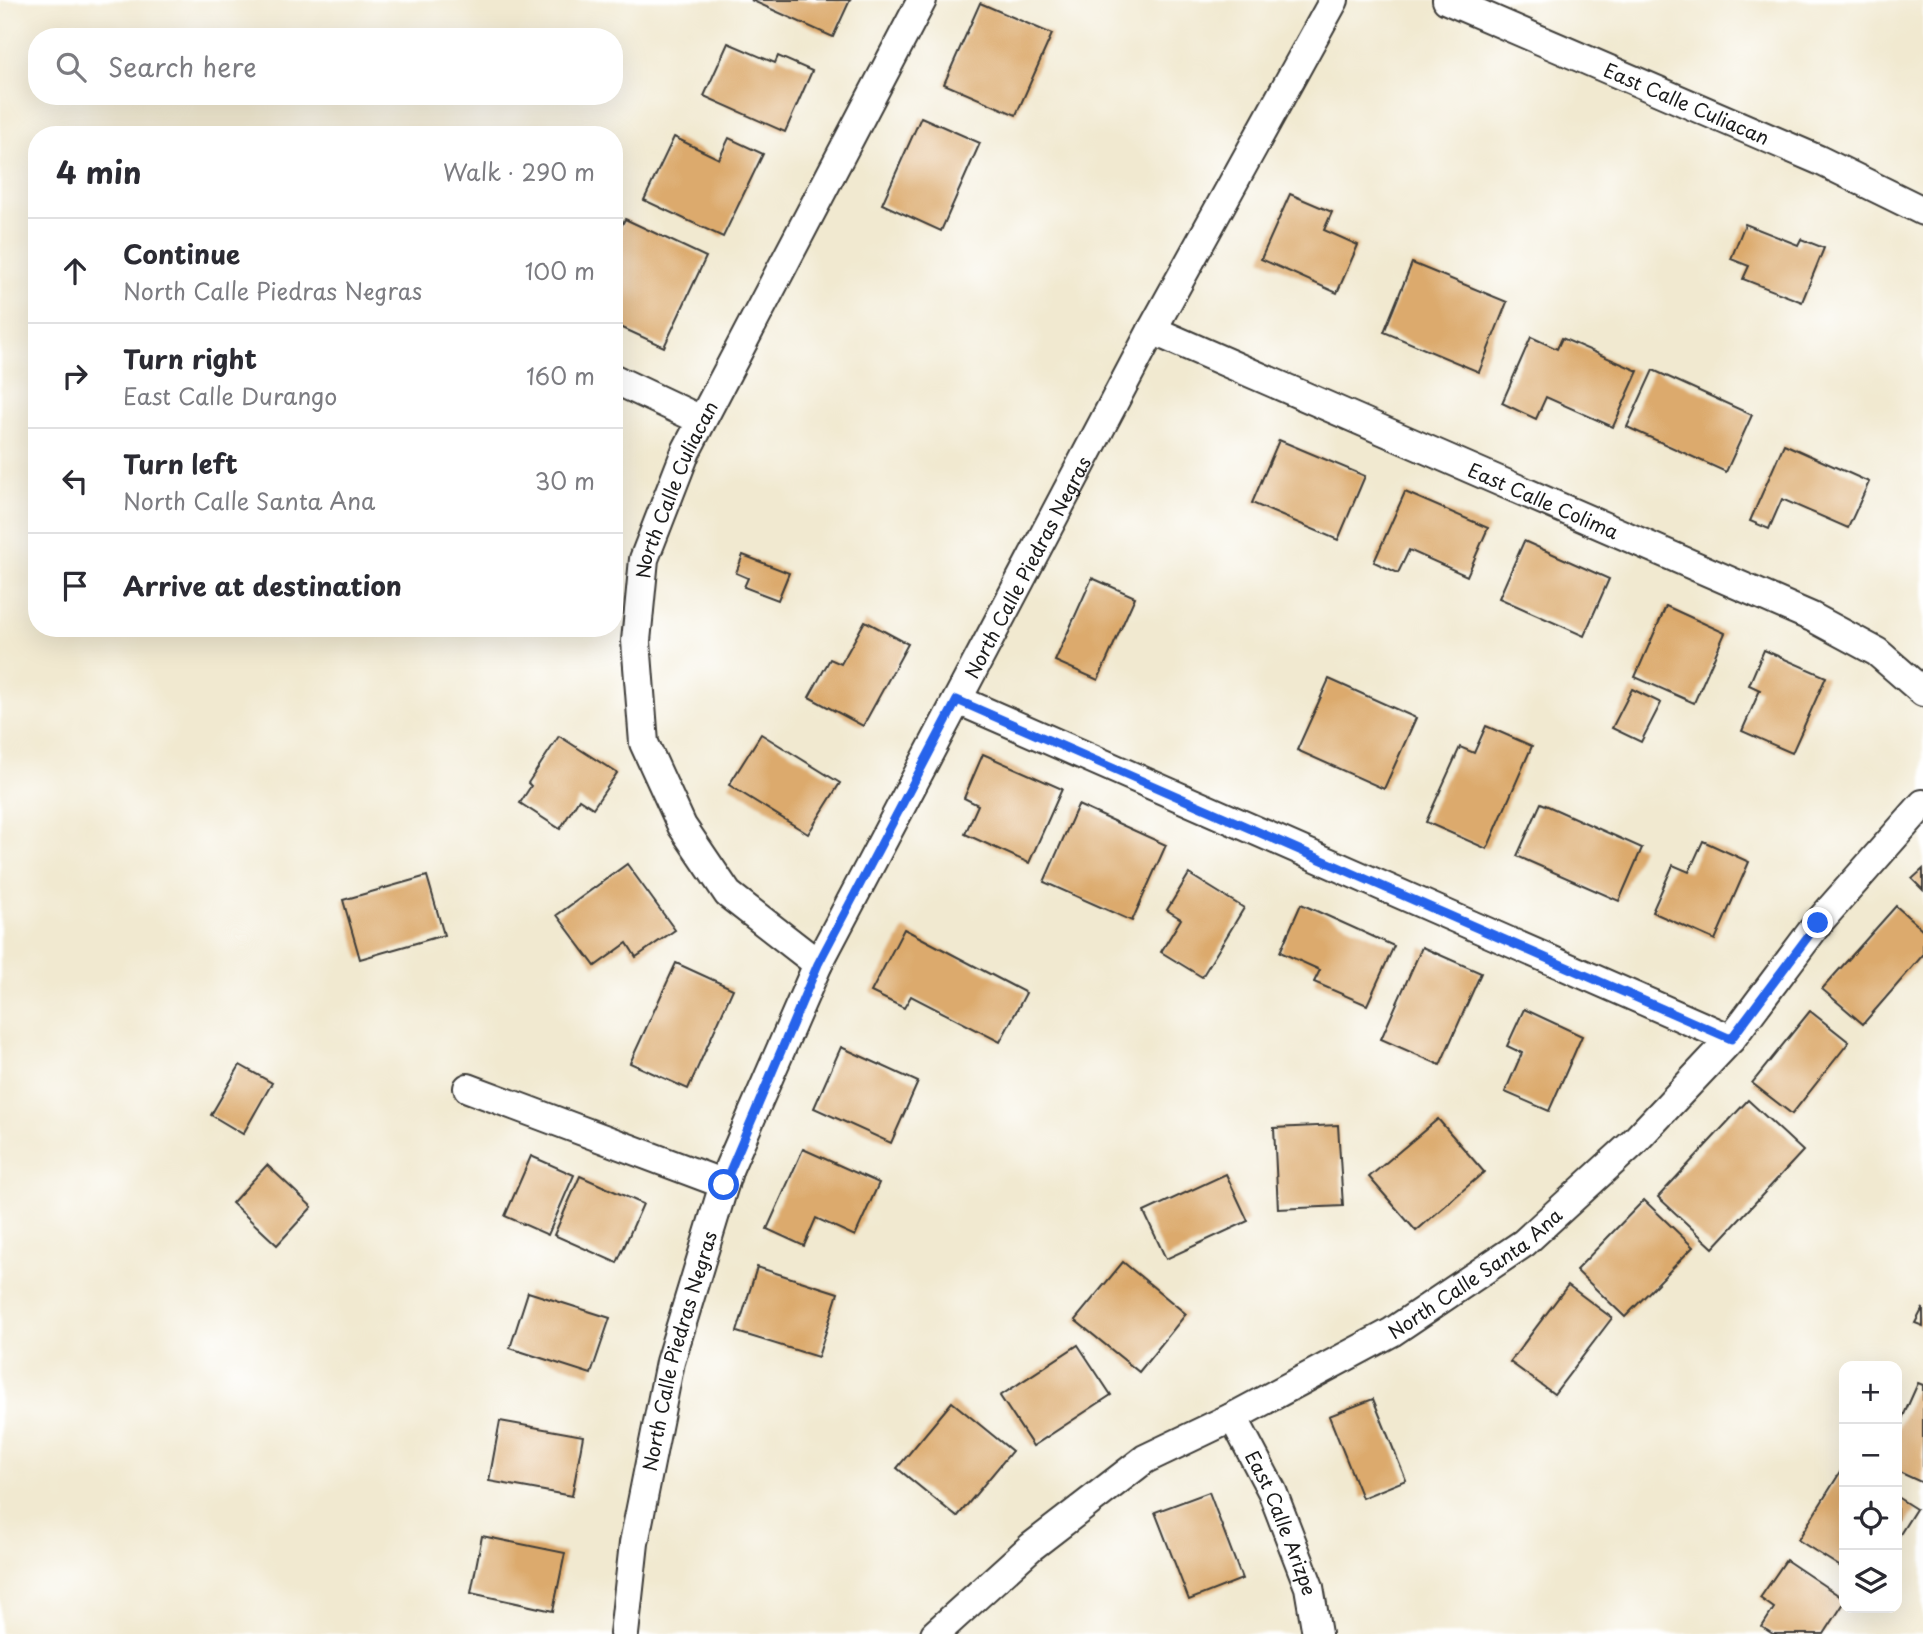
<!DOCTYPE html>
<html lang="en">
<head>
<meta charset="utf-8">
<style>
	body { margin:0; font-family:"Playpen Sans",sans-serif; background:#f2f2f3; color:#2b2b33 }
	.controls { position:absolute; right:21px; bottom:21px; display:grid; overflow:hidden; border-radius:14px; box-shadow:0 7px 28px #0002 }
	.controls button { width:63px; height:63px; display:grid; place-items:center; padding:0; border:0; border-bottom:2px solid #e1e1e2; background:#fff; color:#2b2b33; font:35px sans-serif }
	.stop { position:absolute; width:21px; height:21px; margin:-16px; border:5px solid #2563eb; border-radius:50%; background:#fff }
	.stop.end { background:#2563eb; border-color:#fff; box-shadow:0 2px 7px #0008 }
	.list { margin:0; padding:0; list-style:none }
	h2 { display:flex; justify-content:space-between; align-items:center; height:91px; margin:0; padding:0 28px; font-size:30px }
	h2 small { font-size:23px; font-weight:400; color:#7c7c81 }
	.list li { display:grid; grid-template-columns:46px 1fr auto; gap:21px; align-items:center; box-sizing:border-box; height:105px; padding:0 28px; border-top:2px solid #e1e1e2 }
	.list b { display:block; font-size:26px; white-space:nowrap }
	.list p { margin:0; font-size:23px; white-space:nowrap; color:#7c7c81 }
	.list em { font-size:23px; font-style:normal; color:#7c7c81 }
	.icon { flex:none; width:38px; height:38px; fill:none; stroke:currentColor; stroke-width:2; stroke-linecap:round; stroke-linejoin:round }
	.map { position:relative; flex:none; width:1923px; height:1634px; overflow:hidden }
	.search { position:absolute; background:#fff; box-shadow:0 7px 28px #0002; left:28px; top:28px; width:595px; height:77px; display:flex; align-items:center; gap:18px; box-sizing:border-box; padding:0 24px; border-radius:28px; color:#7c7c81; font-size:26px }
	.panel { position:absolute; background:#fff; box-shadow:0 7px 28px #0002; left:28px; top:126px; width:595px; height:511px; border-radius:28px }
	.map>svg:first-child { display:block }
	.building { fill:#dcaa6d }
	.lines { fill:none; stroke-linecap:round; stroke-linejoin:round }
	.street-casing { stroke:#3c3b37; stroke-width:32 }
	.street { stroke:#fff; stroke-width:28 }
	.route { stroke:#2563eb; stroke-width:9 }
	.labels { text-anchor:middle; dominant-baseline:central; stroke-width:7; stroke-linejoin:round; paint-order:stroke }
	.street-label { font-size:19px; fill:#1c1c1c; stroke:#fff }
</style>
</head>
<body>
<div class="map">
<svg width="1923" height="1634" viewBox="0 0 1923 1634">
	<rect width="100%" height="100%" fill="#fff"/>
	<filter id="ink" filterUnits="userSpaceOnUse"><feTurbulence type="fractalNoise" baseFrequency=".0143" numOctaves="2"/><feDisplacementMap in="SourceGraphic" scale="14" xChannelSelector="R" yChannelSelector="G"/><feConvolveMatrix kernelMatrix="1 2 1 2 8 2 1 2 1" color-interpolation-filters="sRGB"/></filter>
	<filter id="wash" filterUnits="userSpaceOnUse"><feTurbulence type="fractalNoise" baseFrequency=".00686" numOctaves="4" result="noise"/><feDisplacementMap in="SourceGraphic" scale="28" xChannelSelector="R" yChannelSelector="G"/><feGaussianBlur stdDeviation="1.57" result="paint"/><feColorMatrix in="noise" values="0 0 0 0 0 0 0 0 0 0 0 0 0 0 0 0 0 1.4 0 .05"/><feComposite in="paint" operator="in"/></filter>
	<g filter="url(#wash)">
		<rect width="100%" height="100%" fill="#f1e9d0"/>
		<g id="blocks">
			<g class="building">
				<path d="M751,0H850L833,37Z"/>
				<path d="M980,3L1052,34L1016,115L944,84Z"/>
				<path d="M728,43L775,63L778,56L812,71L785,132L704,96Z"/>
				<path d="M921,117L980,143L941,231L882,204Z"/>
				<path d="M674,137L719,159L729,138L763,154L723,237L644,200Z"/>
				<path d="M1290,194L1332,212L1324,230L1358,245L1337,293L1261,259Z"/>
				<path d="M625,219L706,257L664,347L614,324V240Z"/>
				<path d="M1745,224L1798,245L1801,239L1824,248L1802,302L1743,279L1749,266L1731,259Z"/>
				<path d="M1412,263L1507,302L1479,372L1384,332Z"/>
				<path d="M1531,337L1557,349L1562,338L1638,371L1613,427L1546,397L1536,419L1502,403Z"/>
				<path d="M1653,370L1752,415L1726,472L1627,427Z"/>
				<path d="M614,433L620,435L614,449Z"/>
				<path d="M1279,440L1365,476L1338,540L1252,503Z"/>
				<path d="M1784,444L1869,482L1848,528L1782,499L1769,529L1750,521Z"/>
				<path d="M1405,492L1488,528L1467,576L1409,550L1398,573L1374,562Z"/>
				<path d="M1524,541L1609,579L1584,636L1499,598Z"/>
				<path d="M743,555L789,573L778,600L744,587L748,578L736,573Z"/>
				<path d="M1092,578L1135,597L1098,680L1055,661Z"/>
				<path d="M1666,606L1725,633L1694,703L1635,677Z"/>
				<path d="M865,621L908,644L863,726L809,697L830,659L841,664Z"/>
				<path d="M1764,650L1826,677L1792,753L1742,731L1760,690L1749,685Z"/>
				<path d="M1329,679L1416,718L1384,789L1297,750Z"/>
				<path d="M1632,689L1661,703L1641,742L1612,728Z"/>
				<path d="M1486,726L1532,746L1487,849L1426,822L1460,747L1474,753Z"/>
				<path d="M761,734L840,783L808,834L729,785Z"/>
				<path d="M559,736L617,773L593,808L579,799L560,829L520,803L531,786L528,783Z"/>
				<path d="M983,754L1062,789L1029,863L965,834L978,805L964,798Z"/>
				<path d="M1541,803L1642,848L1619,901L1517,856Z"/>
				<path d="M1078,805L1166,845L1132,921L1044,882Z"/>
				<path d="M1703,841L1749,862L1715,940L1652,912L1673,865L1689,872Z"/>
				<path d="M627,864L675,930L636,957L627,943L595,966L557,915Z"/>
				<path d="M1923,869V890L1912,879Z"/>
				<path d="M1189,874L1244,908L1202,977L1161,952L1181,919L1167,910Z"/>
				<path d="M427,876L444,935L360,959L343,900Z"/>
				<path d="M1301,904L1394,946L1367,1005L1314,982L1320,970L1280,952Z"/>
				<path d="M1896,906L1923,930V955L1863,1024L1822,989Z"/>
				<path d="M904,929L1026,993L1000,1042L911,996L904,1008L871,992Z"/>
				<path d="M1422,947L1481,973L1440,1065L1381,1039Z"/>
				<path d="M676,963L733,989L688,1089L630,1063Z"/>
				<path d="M1524,1009L1582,1036L1549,1111L1505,1092L1522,1053L1507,1046Z"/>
				<path d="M1810,1011L1849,1042L1792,1114L1752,1083Z"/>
				<path d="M841,1047L918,1082L891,1143L814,1108Z"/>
				<path d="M240,1065L272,1083L243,1134L211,1115Z"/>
				<path d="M1748,1100L1803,1151L1713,1248L1658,1197Z"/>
				<path d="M1438,1119L1484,1172L1416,1231L1369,1177Z"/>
				<path d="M1338,1125L1343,1206L1278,1209L1274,1128Z"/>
				<path d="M803,1149L879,1183L855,1236L816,1218L804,1246L767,1229Z"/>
				<path d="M531,1156L574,1175L548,1235L505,1216Z"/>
				<path d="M267,1165L312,1207L277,1245L232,1203Z"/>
				<path d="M1226,1174L1248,1221L1166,1259L1144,1212Z"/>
				<path d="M580,1176L643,1204L617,1263L554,1235Z"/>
				<path d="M1644,1200L1693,1247L1625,1317L1576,1270Z"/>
				<path d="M1123,1262L1186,1314L1139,1372L1075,1320Z"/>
				<path d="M757,1267L838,1293L818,1357L737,1332Z"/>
				<path d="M1568,1285L1612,1318L1554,1394L1510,1362Z"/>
				<path d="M528,1292L610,1318L591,1374L510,1348Z"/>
				<path d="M1923,1308V1326L1915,1323Z"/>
				<path d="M1078,1345L1111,1395L1033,1446L1000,1396Z"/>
				<path d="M1918,1383L1923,1385V1483L1897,1471V1430Z"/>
				<path d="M1373,1399L1406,1480L1362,1498L1329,1416Z"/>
				<path d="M952,1402L1012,1451L957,1517L897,1468Z"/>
				<path d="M500,1421L583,1436L572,1496L489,1481Z"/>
				<path d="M1844,1466V1569L1798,1540Z"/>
				<path d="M1209,1492L1242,1579L1189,1600L1155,1512Z"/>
				<path d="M1897,1497L1916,1509L1897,1539Z"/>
				<path d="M482,1536L565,1553L553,1611L471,1593Z"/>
				<path d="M1786,1560L1844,1599V1603L1824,1634H1773L1762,1627L1774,1608L1760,1598Z"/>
			</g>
		</g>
	</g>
	<g filter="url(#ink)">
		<use href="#blocks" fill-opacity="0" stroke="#3c3b37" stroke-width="2"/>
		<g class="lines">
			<g class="street-casing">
				<g id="street">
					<path id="s1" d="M1447,0L1819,160L1923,211"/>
					<path id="s2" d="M1152,330L1812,617L1877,652L1923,692"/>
					<path d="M614,379L701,420"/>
					<path d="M958,700L1731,1039"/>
					<path id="s3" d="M818,964L728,894L682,826L644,743L636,641L644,559L686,451L922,0"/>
					<path d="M468,1088L724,1184"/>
					<path id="s4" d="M1233,1417L1272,1491L1309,1587L1317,1634"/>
					<path id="s5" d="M624,1634L634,1543L670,1362L729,1168L818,964L1152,330L1334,0"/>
					<path id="s6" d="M935,1634L1031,1547L1145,1459L1233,1417L1392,1332L1524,1243L1633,1143L1731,1039L1818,923L1923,804"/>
				</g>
			</g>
			<use href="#street" class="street"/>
		</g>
	</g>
	<g class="lines" filter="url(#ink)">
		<path class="route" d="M724,1185L818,964L957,700L1731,1039L1818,923"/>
	</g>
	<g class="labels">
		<g class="street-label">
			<text stroke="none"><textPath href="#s1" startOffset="261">East Calle Culiacan</textPath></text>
			<text stroke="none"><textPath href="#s3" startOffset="548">North Calle Culiacan</textPath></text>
			<text stroke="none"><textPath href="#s2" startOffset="427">East Calle Colima</textPath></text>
			<text stroke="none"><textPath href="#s5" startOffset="1150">North Calle Piedras Negras</textPath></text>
			<text stroke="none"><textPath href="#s6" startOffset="653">North Calle Santa Ana</textPath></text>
			<text stroke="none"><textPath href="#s5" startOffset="289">North Calle Piedras Negras</textPath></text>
			<text stroke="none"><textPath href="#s4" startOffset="117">East Calle Arizpe</textPath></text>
		</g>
	</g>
</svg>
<div class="controls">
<button>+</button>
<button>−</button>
<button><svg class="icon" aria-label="locate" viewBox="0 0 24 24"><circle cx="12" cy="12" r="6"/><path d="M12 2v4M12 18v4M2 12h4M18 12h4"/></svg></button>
<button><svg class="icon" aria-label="layers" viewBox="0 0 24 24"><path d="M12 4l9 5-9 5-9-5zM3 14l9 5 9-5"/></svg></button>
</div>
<div class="stop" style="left:724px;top:1185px"></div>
<div class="stop end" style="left:1818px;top:923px"></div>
<div class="search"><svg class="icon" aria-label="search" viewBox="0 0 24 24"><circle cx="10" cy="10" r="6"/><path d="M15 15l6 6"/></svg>Search here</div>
<section class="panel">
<h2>4 min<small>Walk · 290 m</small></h2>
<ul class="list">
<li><svg class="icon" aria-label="ahead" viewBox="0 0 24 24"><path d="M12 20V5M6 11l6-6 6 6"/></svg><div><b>Continue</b><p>North Calle Piedras Negras</p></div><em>100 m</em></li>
<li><svg class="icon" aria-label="right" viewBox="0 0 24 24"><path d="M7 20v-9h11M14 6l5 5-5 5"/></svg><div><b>Turn right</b><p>East Calle Durango</p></div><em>160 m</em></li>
<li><svg class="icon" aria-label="left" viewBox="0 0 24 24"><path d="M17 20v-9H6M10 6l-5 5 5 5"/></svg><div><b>Turn left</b><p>North Calle Santa Ana</p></div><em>30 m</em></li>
<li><svg class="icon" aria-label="arrive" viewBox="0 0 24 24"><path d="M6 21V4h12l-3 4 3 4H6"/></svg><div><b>Arrive at destination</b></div></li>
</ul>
</section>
</div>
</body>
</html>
